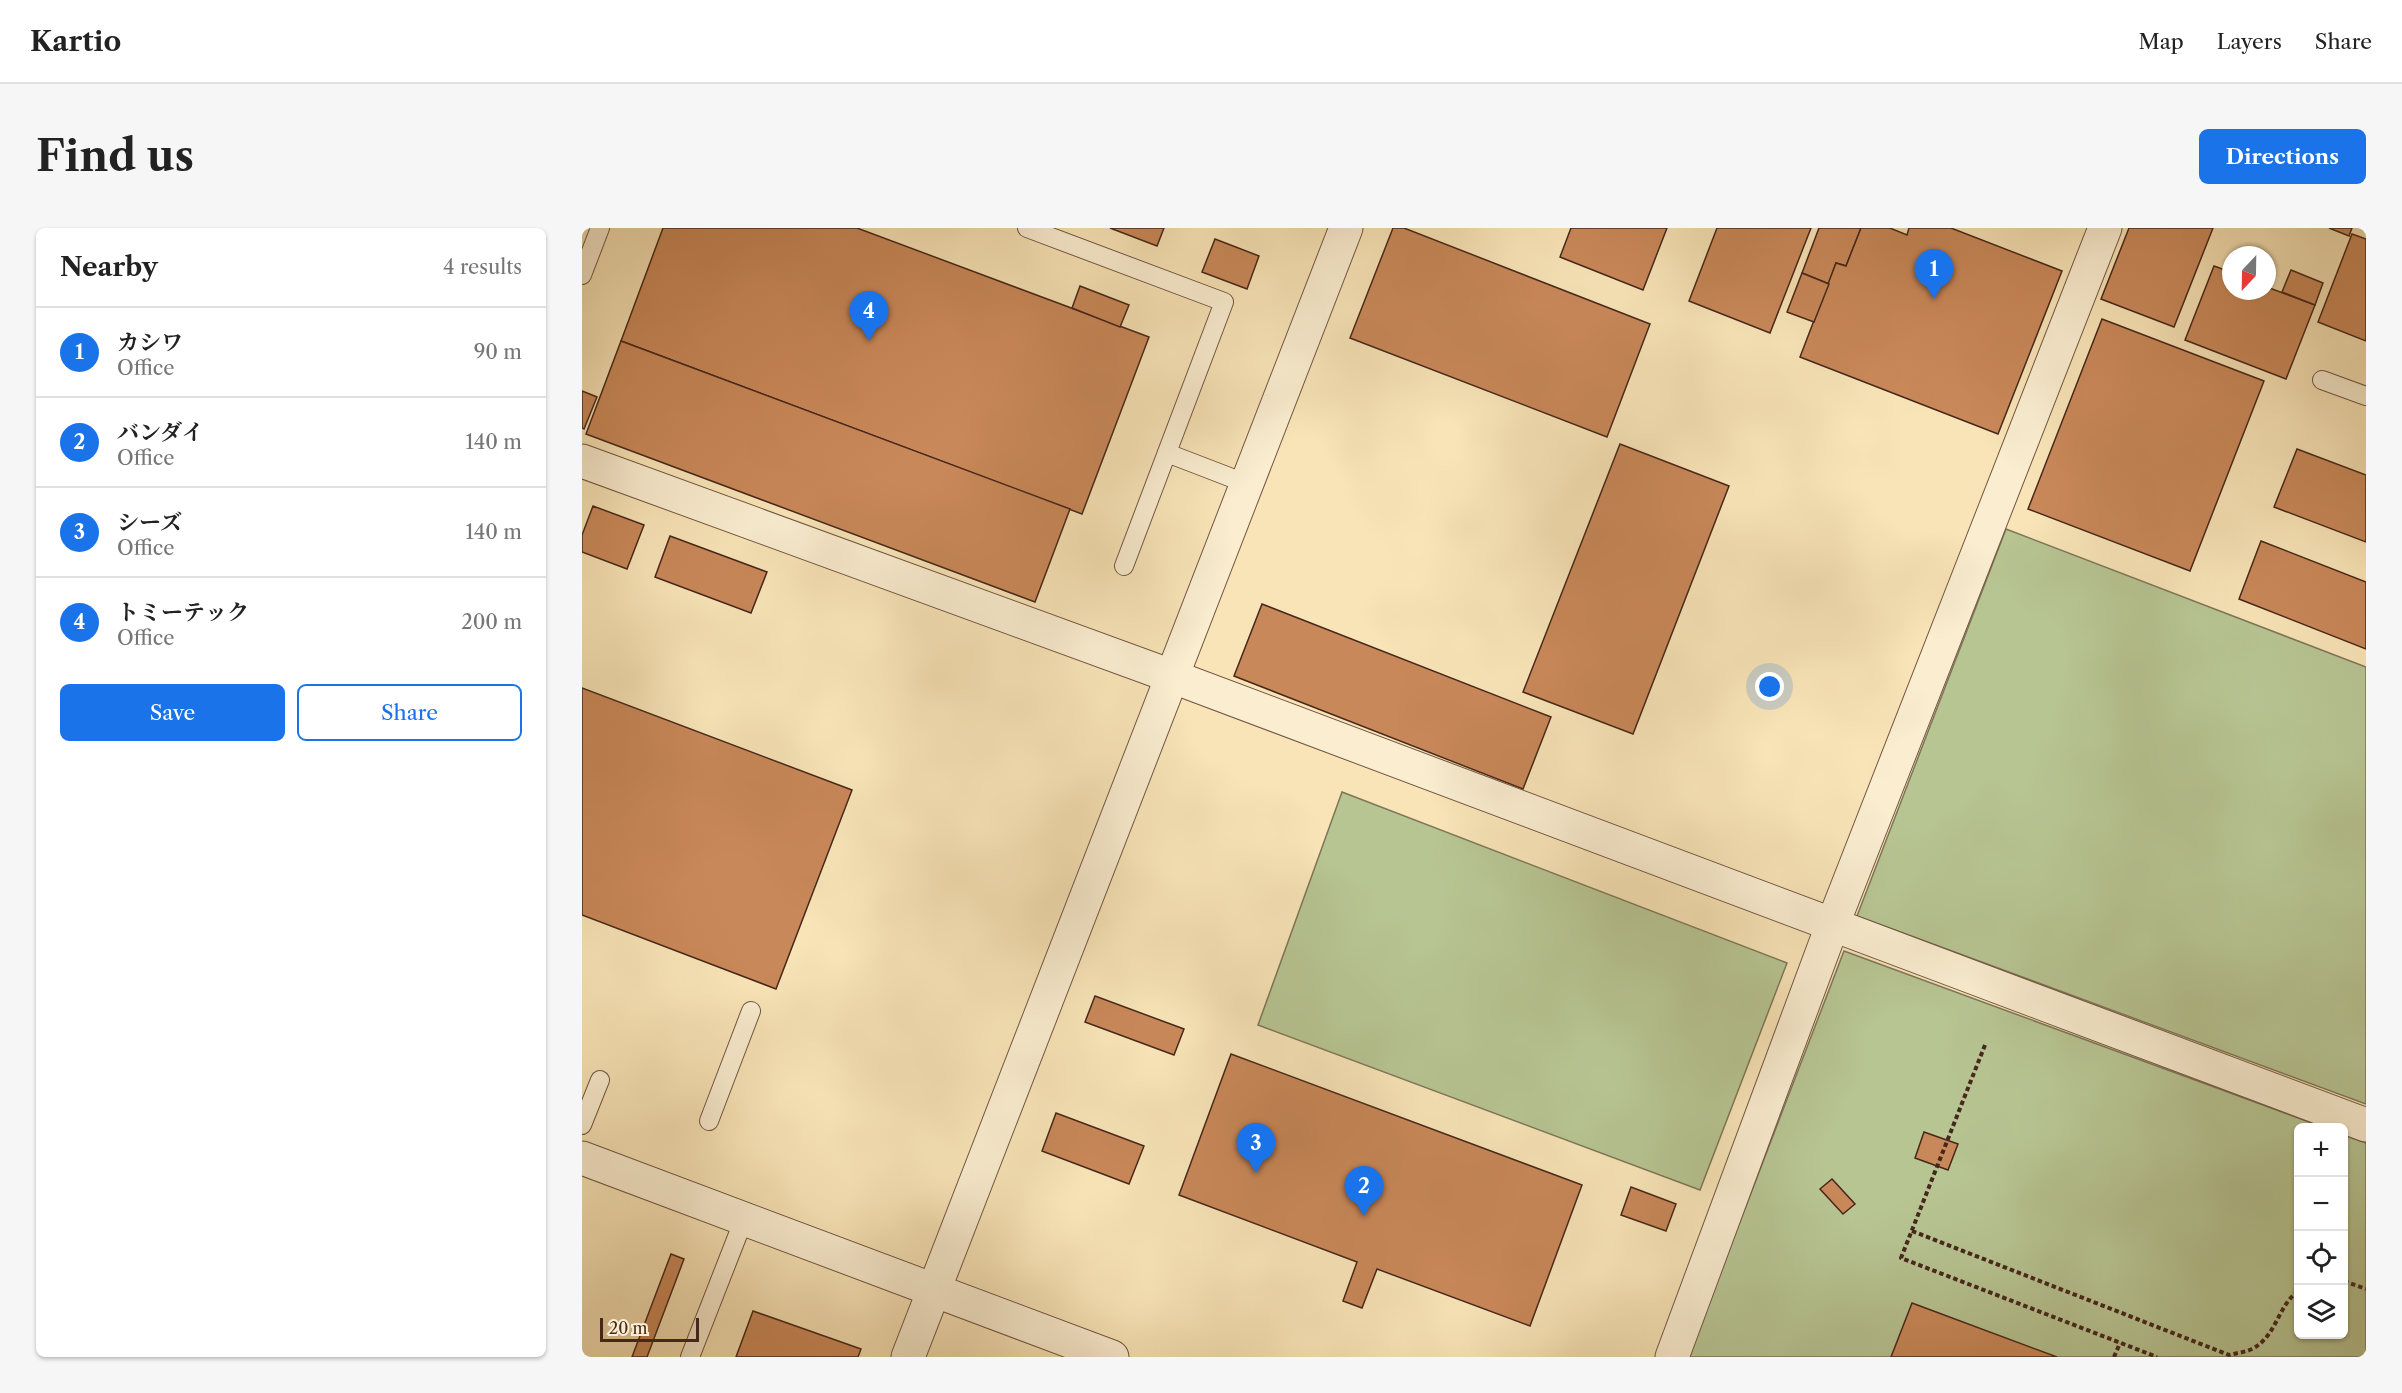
<!DOCTYPE html>
<html lang="en">
<head>
<meta charset="utf-8">
<style>
	body { margin:0; font-family:"Libre Caslon Text","Noto Serif JP",serif; background:#f6f6f6; color:#222 }
	.controls { position:absolute; right:18px; bottom:18px; display:grid; overflow:hidden; border-radius:9px; box-shadow:0 2px 4px #0004 }
	.controls button { width:54px; height:54px; display:grid; place-items:center; padding:0; border:0; border-bottom:2px solid #e0e0e0; background:#fff; color:#222; font:30px sans-serif }
	.compass { position:absolute; left:1640px; top:18px; width:54px; height:54px; border-radius:50%; background:#fff; box-shadow:0 2px 4px #0004; rotate:202deg }
	.scale { position:absolute; left:18px; bottom:15px; width:99px; box-sizing:border-box; padding-left:6px; border:3px solid #46271b; border-top:0; font-size:16px; line-height:21px; white-space:nowrap; color:#46271b; -webkit-text-stroke:4px #faedd0; paint-order:stroke }
	.you { position:absolute; left:1188px; top:459px; width:21px; height:21px; margin:-15px; border:4px solid #fff; border-radius:50%; background:#1a73e8; box-shadow:0 0 0 9px #1a73e833 }
	.badge { display:grid; place-items:center; width:39px; height:39px; border-radius:50%; background:#1a73e8; color:#fff; font-size:20px; font-weight:700 }
	.pin { position:absolute; translate:-50% -50px; filter:drop-shadow(0 2px 3px #0008) }
	.pin::after { content:''; position:absolute; top:32px; width:21px; height:18px; background:inherit; clip-path:polygon(0 0,100% 0,50% 100%) }
	.list { margin:0; padding:0; list-style:none }
	h2 { display:flex; justify-content:space-between; align-items:center; height:78px; margin:0; padding:0 24px; font-size:26px }
	h2 small { font-size:20px; font-weight:400; color:#767676 }
	.list li { display:grid; grid-template-columns:39px 1fr auto; gap:18px; align-items:center; box-sizing:border-box; height:90px; padding:0 24px; border-top:2px solid #e0e0e0 }
	.list b { display:block; font-size:22px; white-space:nowrap }
	.list p { margin:0; font-size:20px; white-space:nowrap; color:#767676 }
	.list em { font-size:20px; font-style:normal; color:#767676 }
	.actions { display:flex; gap:12px; padding:18px 24px }
	.actions a { flex:1; padding:14px 0; border:2px solid #1a73e8; border-radius:9px; text-align:center; font-size:21px; color:#1a73e8 }
	.actions .main { background:#1a73e8; color:#fff }
	.icon { flex:none; width:33px; height:33px; fill:none; stroke:currentColor; stroke-width:2; stroke-linecap:round; stroke-linejoin:round }
	.map { position:relative; flex:none; width:1784px; height:1129px; overflow:hidden; border-radius:9px }
	header { display:flex; align-items:center; gap:36px; box-sizing:border-box; height:84px; padding:0 30px; background:#fff; border-bottom:2px solid #e0e0e0 }
	header strong { font-size:28px }
	nav { display:flex; gap:33px; margin-inline-start:auto; font-size:21px }
	.intro { display:flex; align-items:center; justify-content:space-between; box-sizing:border-box; height:144px; padding:0 36px }
	h1 { margin:0; font-size:42px }
	.button { padding:15px 27px; border-radius:9px; background:#1a73e8; color:#fff; font-size:21px; font-weight:700 }
	main { display:flex; gap:36px; padding:0 36px }
	aside { flex:1; background:#fff; border-radius:9px; box-shadow:0 2px 4px #0004 }
	.map>svg:first-child { display:block }
	.green { fill:#b7c593; stroke:#7e7657; stroke-width:1.5 }
	.building { fill:#c98859; stroke:#46271b; stroke-width:1.5 }
	.lines { fill:none; stroke-linecap:round; stroke-linejoin:round }
	.service-casing { stroke:#725642; stroke-width:20 }
	.minor-casing { stroke:#725642; stroke-width:35 }
	.tertiary-casing { stroke:#725642; stroke-width:35 }
	.path { stroke:#46271b; stroke-width:4; stroke-dasharray:4.5 3; stroke-linecap:butt }
	.service { stroke:#faedd0; stroke-width:18 }
	.minor { stroke:#faedd0; stroke-width:33 }
	.tertiary { stroke:#faedd0; stroke-width:33 }
</style>
</head>
<body>
<header>
<strong>Kartio</strong>
<nav><a>Map</a><a>Layers</a><a>Share</a></nav>
</header>
<div class="intro"><h1>Find us</h1><a class="button">Directions</a></div>
<main>
<aside>
<h2>Nearby<small>4 results</small></h2>
<ul class="list">
<li><span class="badge">1</span><div><b>カシワ</b><p>Office</p></div><em>90 m</em></li>
<li><span class="badge">2</span><div><b>バンダイ</b><p>Office</p></div><em>140 m</em></li>
<li><span class="badge">3</span><div><b>シーズ</b><p>Office</p></div><em>140 m</em></li>
<li><span class="badge">4</span><div><b>トミーテック</b><p>Office</p></div><em>200 m</em></li>
</ul>
<div class="actions"><a class="main">Save</a><a>Share</a></div>
</aside>
<div class="map">
<svg width="1784" height="1129" viewBox="0 0 1784 1129">
	<rect width="100%" height="100%" fill="#f8e4b7"/>
	<filter id="stains"><feTurbulence type="fractalNoise" baseFrequency=".00333" numOctaves="4"/><feColorMatrix values="0 0 0 0 .2 0 0 0 0 .09 0 0 0 0 .02 0 0 0 .5 -.17"/></filter>
	<radialGradient id="worn" r=".72"><stop offset=".6" stop-color="#630" stop-opacity="0"/><stop offset="1" stop-color="#630" stop-opacity=".3"/></radialGradient>
	<g class="green">
		<path d="M1424,301L1784,439V876L1275,688Z"/>
		<path d="M760,564L1205,735L1118,962L676,797Z"/>
		<path d="M1262,723L1741,899L1716,900V1106H1762V907L1784,915V1129H1106Z"/>
	</g>
	<g class="building">
		<path d="M81,0H275L567,109L500,286L39,113Z"/>
		<path d="M528,0H582L575,18Z"/>
		<path d="M811,0H822L1068,96L1025,209L768,110Z"/>
		<path d="M989,0H1085L1061,62L978,29Z"/>
		<path d="M1135,0H1229L1188,105L1107,73Z"/>
		<path d="M1237,0H1279L1264,38L1254,35L1247,56L1220,45Z"/>
		<path d="M1279,0H1308L1325,7L1327,0H1369L1480,43L1416,206L1218,129L1254,35L1264,38Z"/>
		<path d="M1547,0H1631L1592,99L1519,71Z"/>
		<path d="M1747,0H1770L1767,8Z"/>
		<path d="M1770,6L1784,11V113L1736,94Z"/>
		<path d="M633,11L677,28L665,61L620,44Z"/>
		<path d="M1632,38L1649,44V63H1685V59L1733,77L1704,151L1603,112Z"/>
		<path d="M1709,42L1741,55L1733,77L1700,64Z"/>
		<path d="M1220,45L1247,56L1232,94L1205,84Z"/>
		<path d="M498,58L547,77L538,99L490,80Z"/>
		<path d="M1520,91L1682,153L1608,343L1446,281Z"/>
		<path d="M39,113L488,281L453,374L4,206Z"/>
		<path d="M0,163L15,169L2,201L0,200Z"/>
		<path d="M1038,216L1147,258L1051,506L941,464Z"/>
		<path d="M1715,221L1784,247V314L1692,279Z"/>
		<path d="M11,278L62,297L45,341L0,324V307Z"/>
		<path d="M88,308L185,344L169,385L73,349Z"/>
		<path d="M1679,313L1784,354V421L1657,371Z"/>
		<path d="M680,376L969,489L941,561L652,448Z"/>
		<path d="M0,460L270,562L194,761L0,687Z"/>
		<path d="M513,768L602,801L592,827L503,794Z"/>
		<path d="M649,826L1000,957L948,1098L795,1041L780,1080L761,1073L775,1034L597,967Z"/>
		<path d="M474,885L562,918L547,956L460,923Z"/>
		<path d="M1342,904L1376,916L1366,942L1333,930Z"/>
		<path d="M1250,951L1273,976L1261,986L1238,961Z"/>
		<path d="M1049,959L1094,976L1084,1003L1039,987Z"/>
		<path d="M89,1026L102,1031L65,1129H50Z"/>
		<path d="M1330,1075L1475,1129H1309Z"/>
		<path d="M171,1083L279,1121L276,1129H154Z"/>
	</g>
	<g class="lines">
		<g class="service-casing">
			<g id="service">
				<path d="M445,0L642,74L542,338"/>
				<path d="M0,47L18,0"/>
				<path d="M1740,152L1784,168"/>
				<path d="M585,225L663,255"/>
				<path d="M127,893L169,783"/>
				<path d="M0,897L18,852"/>
				<path d="M108,1129L162,991"/>
			</g>
		</g>
		<g class="minor-casing">
			<g id="minor">
				<path d="M0,233L589,448L1784,897"/>
				<path d="M326,1129L764,0"/>
				<path d="M1090,1129L1250,698L1523,0"/>
			</g>
		</g>
		<g class="tertiary-casing">
			<path id="tertiary" d="M0,930L530,1129"/>
		</g>
		<g class="path">
			<path d="M1403,817L1319,1030L1575,1129"/>
			<path d="M1330,1003L1647,1127C1655,1125 1664,1124 1670,1121C1695,1108 1695,1079 1716,1063"/>
			<path d="M1762,1053L1784,1061"/>
			<path d="M1532,1129L1538,1115"/>
		</g>
		<use href="#service" class="service"/>
		<use href="#minor" class="minor"/>
		<use href="#tertiary" class="tertiary"/>
	</g>
	<rect width="100%" height="100%" filter="url(#stains)"/>
	<rect width="100%" height="100%" fill="url(#worn)"/>
</svg>
<div class="controls">
<button>+</button>
<button>−</button>
<button><svg class="icon" aria-label="locate" viewBox="0 0 24 24"><circle cx="12" cy="12" r="6"/><path d="M12 2v4M12 18v4M2 12h4M18 12h4"/></svg></button>
<button><svg class="icon" aria-label="layers" viewBox="0 0 24 24"><path d="M12 4l9 5-9 5-9-5zM3 14l9 5 9-5"/></svg></button>
</div>
<svg class="compass" viewBox="-18 -18 36 36"><path d="M0-13l5 13h-10z" fill="#e53935"/><path d="M0 13l5-13h-10z" fill="#767676"/></svg>
<div class="scale">20 m</div>
<div class="you"></div>
<div class="pin badge" style="left:1352px;top:71px">1</div>
<div class="pin badge" style="left:782px;top:988px">2</div>
<div class="pin badge" style="left:674px;top:945px">3</div>
<div class="pin badge" style="left:287px;top:113px">4</div>
</div>
</main>
</body>
</html>
